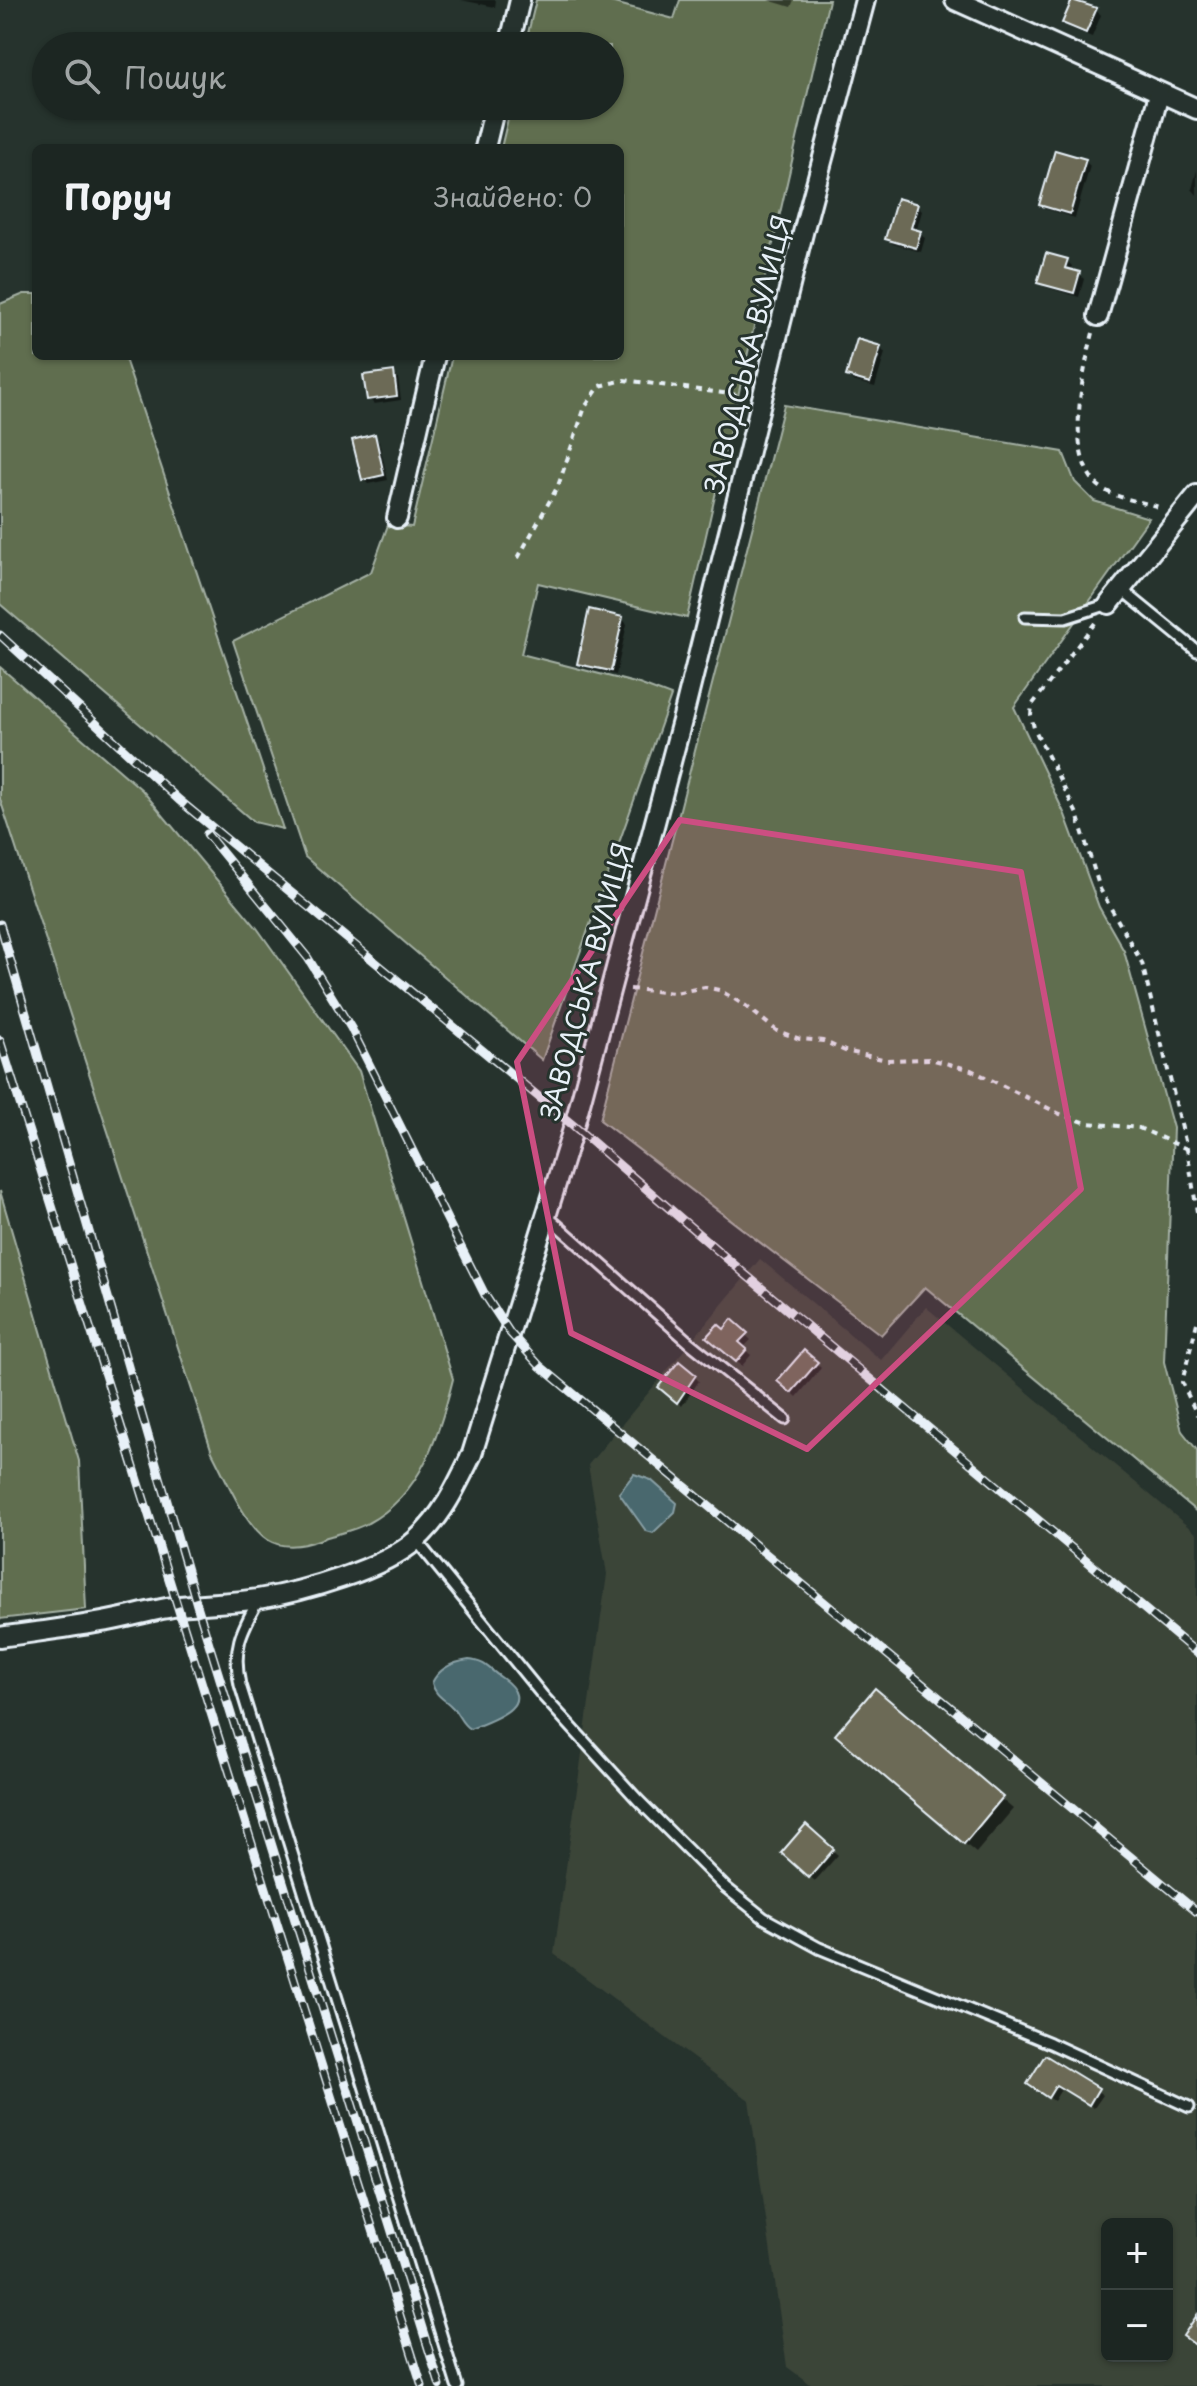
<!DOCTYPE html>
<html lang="uk">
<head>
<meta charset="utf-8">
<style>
	body { margin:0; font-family:"Playpen Sans",sans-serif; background:#29322f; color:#f1f3f6 }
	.controls { position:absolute; right:24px; bottom:24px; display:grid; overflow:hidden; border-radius:12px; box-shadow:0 2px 6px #0004 }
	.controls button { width:72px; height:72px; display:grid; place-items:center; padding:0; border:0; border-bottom:2px solid #3a4340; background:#1c2622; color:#f1f3f6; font:40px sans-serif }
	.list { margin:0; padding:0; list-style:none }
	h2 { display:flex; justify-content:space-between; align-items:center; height:104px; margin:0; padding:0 32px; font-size:34px }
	h2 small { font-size:26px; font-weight:400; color:#a0a5a5 }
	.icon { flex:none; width:44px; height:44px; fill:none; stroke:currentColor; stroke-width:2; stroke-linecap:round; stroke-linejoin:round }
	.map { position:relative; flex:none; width:1197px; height:2386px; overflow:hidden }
	.search { position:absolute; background:#1c2622; box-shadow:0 2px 6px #0004; left:32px; top:32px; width:592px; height:88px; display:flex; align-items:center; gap:20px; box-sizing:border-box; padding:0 28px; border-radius:44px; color:#a0a5a5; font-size:30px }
	.panel { position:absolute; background:#1c2622; box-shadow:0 2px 6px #0004; left:32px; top:144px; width:592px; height:216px; border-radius:12px }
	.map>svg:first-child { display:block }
	.built { fill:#3b4439; fill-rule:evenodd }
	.green { fill:#606e50; stroke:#a4b0a4; stroke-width:2 }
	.water { fill:#48686e; stroke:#889fa5; stroke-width:2 }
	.shadow { fill:#0007 }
	.building { fill:#6c6b56; stroke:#e8f1f8; stroke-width:2 }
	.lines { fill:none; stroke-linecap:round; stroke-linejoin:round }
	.service-casing { stroke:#e8f1f8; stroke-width:15 }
	.minor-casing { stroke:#e8f1f8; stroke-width:24 }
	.path { stroke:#e8f1f8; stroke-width:4; stroke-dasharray:6 6; stroke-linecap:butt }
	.service { stroke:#26332d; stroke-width:9 }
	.minor { stroke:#26332d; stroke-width:18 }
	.rail-casing { stroke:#e8f1f8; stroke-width:9 }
	.rail { stroke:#26332d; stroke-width:6; stroke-dasharray:18; stroke-linecap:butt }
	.marked { fill:#cc4e82; fill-opacity:0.2; stroke:#cc4e82; stroke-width:6; stroke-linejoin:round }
	.labels { text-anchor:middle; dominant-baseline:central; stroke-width:6; stroke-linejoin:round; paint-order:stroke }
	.street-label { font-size:26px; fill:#e8f1f8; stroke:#26332d }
</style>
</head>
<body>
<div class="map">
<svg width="1197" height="2386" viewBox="0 0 1197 2386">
	<rect width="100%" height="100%" fill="#26332d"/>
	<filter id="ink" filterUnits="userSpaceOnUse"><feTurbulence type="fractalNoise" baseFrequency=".0125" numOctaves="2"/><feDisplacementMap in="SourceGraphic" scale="16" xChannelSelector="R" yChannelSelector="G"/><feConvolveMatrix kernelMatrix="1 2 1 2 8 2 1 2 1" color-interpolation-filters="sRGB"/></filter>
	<g filter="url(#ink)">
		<path class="built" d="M760,1259L881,1360L926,1307L1197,1534V2386H813L787,2367L749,2100L554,1954L607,1574L588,1465ZM1107,2224H1167V2356H1107Z"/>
		<g class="green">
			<path d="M536,0H603L674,19L680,0H829L687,618L538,583L521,654L639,684L671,696L542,1060L305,857L233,641L371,572L388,525L412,527L452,356H620V148H501L511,106H610V46H525Z"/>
			<path d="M24,294H36V356H124L283,829L254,822L0,604V304Z"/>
			<path d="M784,405L1063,452L1075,482L1094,501L1149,518L1014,707L1065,815L1099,907L1124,951L1173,1128L1164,1362L1182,1431L1197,1450V1512L925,1287L881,1335L600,1120Z"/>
			<path d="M0,667L142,790L257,928L359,1071L453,1379C439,1435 422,1494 368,1523C356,1530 340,1533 327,1537C309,1544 286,1551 268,1540C245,1526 225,1476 212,1452L0,799Z"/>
			<path d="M0,1191L79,1461L86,1609L0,1619Z"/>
		</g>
		<g class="water">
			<path d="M634,1474L651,1480L677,1503L675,1512L653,1533L646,1531L619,1493Z"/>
			<path d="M469,1660C487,1662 488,1669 502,1678C540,1705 493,1720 470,1729C461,1724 460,1716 453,1708C445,1699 435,1696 432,1683C439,1668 453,1662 469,1660Z"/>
		</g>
		<g class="shadow">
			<path d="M461,0H496L495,7Z"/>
			<path d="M768,0H794L791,7Z"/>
			<path d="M1074,0L1096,10L1101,15L1092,37L1070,28L1065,23Z"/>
			<path d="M1085,161L1090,166L1075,218L1046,209L1041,204Z"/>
			<path d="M1197,170V195L1192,189Z"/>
			<path d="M917,206L922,211L916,232L925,238L921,252L893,244L888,239Z"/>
			<path d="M1067,261L1072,266L1070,271L1079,274L1084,279L1079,297L1045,287L1039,282Z"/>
			<path d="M880,348L885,353L875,387L853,381L848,376Z"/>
			<path d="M393,373L398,378L401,400L374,404L369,399Z"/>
			<path d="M374,437L379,442L388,480L368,484L363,479Z"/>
			<path d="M622,619L627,624L616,675L585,668L580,663Z"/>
			<path d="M732,1322L751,1340L743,1348L751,1355L742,1366L709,1337L724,1332Z"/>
			<path d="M816,1363L821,1368L797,1397L785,1386Z"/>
			<path d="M694,1376L699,1381L682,1406L665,1392Z"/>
			<path d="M875,1691L1013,1809L976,1853L849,1746Z"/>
			<path d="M806,1827L838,1855L815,1881L788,1858Z"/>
			<path d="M1046,2057L1103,2095L1094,2108L1062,2088L1054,2101L1029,2084Z"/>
		</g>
		<g class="building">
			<path d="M1072,0L1097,8L1086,33L1062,23Z"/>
			<path d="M1055,150L1086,159L1070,214L1039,205Z"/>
			<path d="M897,198L918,204L911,228L921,231L916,248L885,239Z"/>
			<path d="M1046,253L1068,259L1065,268L1080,272L1074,293L1037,283Z"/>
			<path d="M857,339L881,346L870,383L846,376Z"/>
			<path d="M394,371L397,396L367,400L363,375Z"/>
			<path d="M375,434L384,475L362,480L352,440Z"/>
			<path d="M589,609L623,617L611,671L577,664Z"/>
			<path d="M732,1319L748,1333L739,1342L747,1349L736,1362L706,1337L718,1324L724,1329Z"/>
			<path d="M804,1350L818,1362L791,1393L777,1381Z"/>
			<path d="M679,1361L696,1375L677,1403L658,1387Z"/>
			<path d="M875,1688L1003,1797L964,1844L835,1735Z"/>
			<path d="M806,1824L834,1849L809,1878L781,1853Z"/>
			<path d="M1045,2055L1099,2088L1089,2105L1056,2085L1048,2098L1027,2084Z"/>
			<path d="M1197,2315V2346L1183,2336Z"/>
		</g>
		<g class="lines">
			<g class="service-casing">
				<g id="service">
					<path d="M1121,589L1197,651"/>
					<path d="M1025,617L1065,618L1109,604"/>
					<path d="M547,1216L690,1343L785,1419"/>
					<path d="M416,1540L543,1696L638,1800L725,1887L764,1918L819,1948L1050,2043L1189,2107"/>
					<path d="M259,1599C241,1631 232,1648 240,1685L457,2386"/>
				</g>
			</g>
			<g class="minor-casing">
				<g id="minor">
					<path d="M955,0L1197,109"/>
					<path d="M509,46L520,0"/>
					<path d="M485,148L495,106"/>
					<path d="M1098,316L1159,94"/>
					<path d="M397,518L435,356"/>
					<path d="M1109,604L1197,495"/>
					<path d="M0,1637C34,1632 68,1628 102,1622C128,1618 154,1609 180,1606C206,1603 232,1603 258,1599C302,1592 384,1569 416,1540C443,1516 457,1485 472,1454L574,1126L683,717L804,229L865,0"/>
				</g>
			</g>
			<g class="path">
				<path d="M1093,333C1083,371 1062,463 1103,489C1121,500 1142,501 1162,508"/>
				<path d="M518,558L558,486L585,407L600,386L624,380L745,396"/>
				<path d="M1095,623L1032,705L1031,715L1034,728L1077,814L1100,889L1142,963L1187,1149L1197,1212"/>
				<path d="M630,989L675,993L705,987L719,990L746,1006L777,1031L800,1039L823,1041L845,1051L887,1060L930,1059L971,1070L1060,1114L1087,1123L1139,1128L1187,1149"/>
				<path d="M1197,1323L1182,1382L1197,1415"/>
			</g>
			<use href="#service" class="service"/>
			<use href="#minor" class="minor"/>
			<g class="rail-casing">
				<g id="rail">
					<path d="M0,635L179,800L574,1126L746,1275L1197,1653"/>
					<path d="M207,834L308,958L351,1028L485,1295L510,1333L540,1366L1197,1912"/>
					<path d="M0,924L197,1605L440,2386"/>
					<path d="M0,1040L422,2386"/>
				</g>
			</g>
			<use href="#rail" class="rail"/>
		</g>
	</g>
	<path class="marked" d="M680,820L1021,872L1081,1189L807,1449L571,1333L517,1062Z"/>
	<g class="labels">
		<g class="street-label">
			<text transform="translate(747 354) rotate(-76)">ЗАВОДСЬКА ВУЛИЦЯ</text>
			<text transform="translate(585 981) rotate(-75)">ЗАВОДСЬКА ВУЛИЦЯ</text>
		</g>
	</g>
</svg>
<div class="controls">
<button>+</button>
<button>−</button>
</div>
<div class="search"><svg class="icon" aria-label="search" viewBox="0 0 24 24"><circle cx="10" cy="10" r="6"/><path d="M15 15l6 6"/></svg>Пошук</div>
<section class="panel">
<h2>Поруч<small>Знайдено: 0</small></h2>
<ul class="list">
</ul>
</section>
</div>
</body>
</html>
